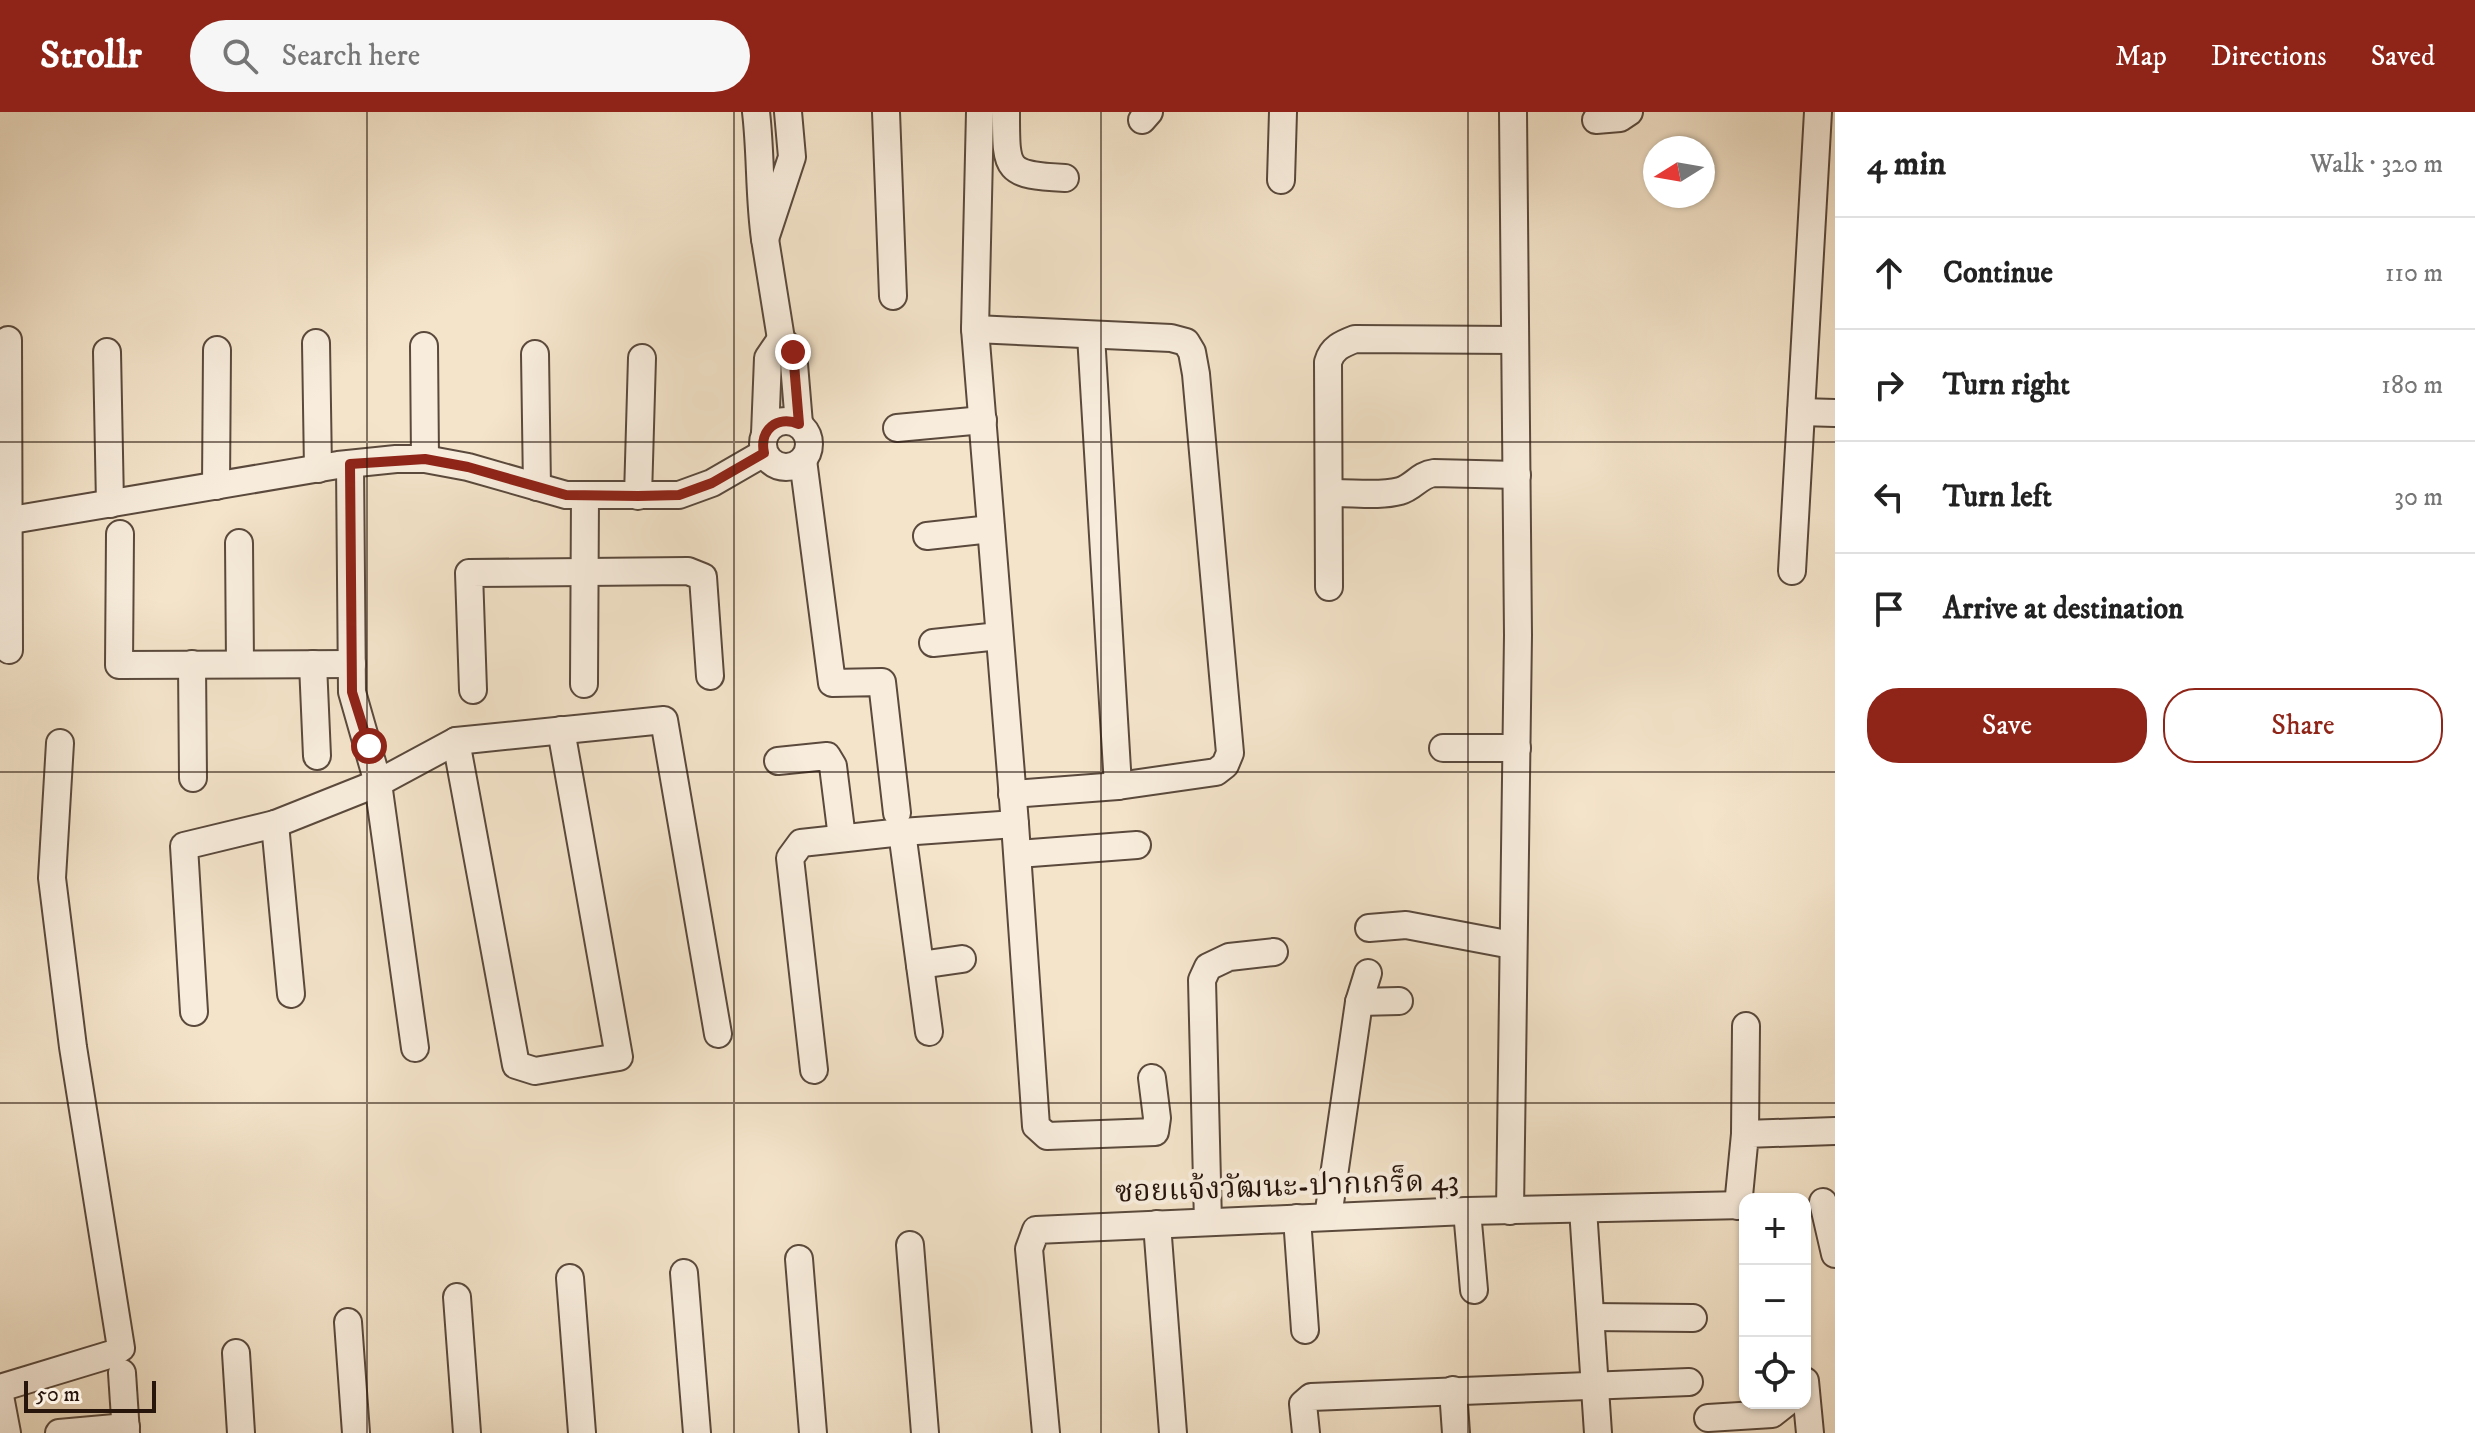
<!DOCTYPE html>
<html lang="en">
<head>
<meta charset="utf-8">
<style>
	body { margin:0; font-family:"IM FELL DW Pica","Noto Serif Thai",serif; background:#f6f6f6; color:#222 }
	.controls { position:absolute; right:24px; bottom:24px; display:grid; overflow:hidden; border-radius:16px; box-shadow:0 2px 6px #0004 }
	.controls button { width:72px; height:72px; display:grid; place-items:center; padding:0; border:0; border-bottom:2px solid #e0e0e0; background:#fff; color:#222; font:40px sans-serif }
	.compass { position:absolute; left:1643px; top:24px; width:72px; height:72px; border-radius:50%; background:#fff; box-shadow:0 2px 6px #0004; rotate:259deg }
	.scale { position:absolute; left:24px; bottom:20px; width:132px; box-sizing:border-box; padding-left:8px; border:4px solid #27150c; border-top:0; font-size:22px; line-height:28px; white-space:nowrap; color:#27150c; -webkit-text-stroke:6px #f8eddd; paint-order:stroke }
	.stop { position:absolute; width:24px; height:24px; margin:-18px; border:6px solid #8f2418; border-radius:50%; background:#fff }
	.stop.end { background:#8f2418; border-color:#fff; box-shadow:0 2px 8px #0008 }
	.list { margin:0; padding:0; list-style:none }
	h2 { display:flex; justify-content:space-between; align-items:center; height:104px; margin:0; padding:0 32px; font-size:34px }
	h2 small { font-size:26px; font-weight:400; color:#767676 }
	.list li { display:grid; grid-template-columns:52px 1fr auto; gap:24px; align-items:center; box-sizing:border-box; height:112px; padding:0 32px; border-top:2px solid #e0e0e0 }
	.list b { display:block; font-size:30px; white-space:nowrap }
	.list em { font-size:26px; font-style:normal; color:#767676 }
	.actions { display:flex; gap:16px; padding:24px 32px }
	.actions a { flex:1; padding:18px 0; border:2px solid #8f2418; border-radius:32px; text-align:center; font-size:28px; color:#8f2418 }
	.actions .main { background:#8f2418; color:#fff }
	.icon { flex:none; width:44px; height:44px; fill:none; stroke:currentColor; stroke-width:2; stroke-linecap:round; stroke-linejoin:round }
	.map { position:relative; flex:none; width:1835px; height:1321px; overflow:hidden }
	header { display:flex; align-items:center; gap:48px; box-sizing:border-box; height:112px; padding:0 40px; background:#8f2418; color:#fff }
	header strong { font-size:38px }
	nav { display:flex; gap:44px; margin-inline-start:auto; font-size:28px }
	.search { width:560px; height:72px; background:#f6f6f6; display:flex; align-items:center; gap:20px; box-sizing:border-box; padding:0 28px; border-radius:44px; color:#767676; font-size:30px }
	main { display:flex }
	aside { flex:1; background:#fff }
	.map>svg:first-child { display:block }
	.lines { fill:none; stroke-linecap:round; stroke-linejoin:round }
	.minor-casing { stroke:#5a493c; stroke-width:30 }
	.minor { stroke:#f8eddd; stroke-width:26 }
	.route { stroke:#8f2418; stroke-width:10 }
	.grid { fill:none; stroke:#27150c; stroke-width:2; stroke-opacity:0.55 }
	.labels { text-anchor:middle; dominant-baseline:central; stroke-width:8; stroke-linejoin:round; paint-order:stroke }
	.street-label { font-size:30px; fill:#27150c; stroke:#f8eddd }
</style>
</head>
<body>
<header>
<strong>Strollr</strong>
<div class="search"><svg class="icon" aria-label="search" viewBox="0 0 24 24"><circle cx="10" cy="10" r="6"/><path d="M15 15l6 6"/></svg>Search here</div>
<nav><a>Map</a><a>Directions</a><a>Saved</a></nav>
</header>
<main>
<div class="map">
<svg width="1835" height="1321" viewBox="0 0 1835 1321">
	<rect width="100%" height="100%" fill="#f4e4ca"/>
	<filter id="stains"><feTurbulence type="fractalNoise" baseFrequency=".0025" numOctaves="4"/><feColorMatrix values="0 0 0 0 .2 0 0 0 0 .09 0 0 0 0 .02 0 0 0 .5 -.17"/></filter>
	<radialGradient id="worn" r=".72"><stop offset=".6" stop-color="#630" stop-opacity="0"/><stop offset="1" stop-color="#630" stop-opacity=".3"/></radialGradient>
	<g class="lines">
		<g class="minor-casing">
			<g id="minor">
				<path d="M756,0C761,42 759,85 765,127L792,45L788,0"/>
				<path d="M886,0L893,184"/>
				<path d="M980,0L975,217L1015,712L1036,1014L1047,1024L1155,1020L1157,1006L1152,966"/>
				<path d="M1006,0C1006,59 1005,63 1065,66"/>
				<path d="M1142,8L1149,0"/>
				<path d="M1596,8L1620,6L1629,0"/>
				<path d="M1281,68L1283,0"/>
				<path d="M765,127L781,227L793,240L799,312"/>
				<path d="M975,217L1171,226L1186,230L1192,240L1196,262L1230,641L1225,653L1216,660L1118,674L1012,682"/>
				<path d="M1091,223L1118,674"/>
				<path d="M8,228L9,538"/>
				<path d="M316,231L318,357"/>
				<path d="M424,234L425,347"/>
				<path d="M107,240L110,392"/>
				<path d="M535,242L537,375"/>
				<path d="M1801,300L1835,301"/>
				<circle cx="786" cy="332" r="23"/>
				<path d="M897,316L983,308"/>
				<path d="M765,322L768,246L781,227"/>
				<path d="M803,348L832,571L882,570L897,701"/>
				<path d="M350,352L352,580L378,671L415,936"/>
				<path d="M216,374L217,238"/>
				<path d="M1329,381C1351,380 1378,385 1400,379C1414,375 1419,363 1434,361L1517,363"/>
				<path d="M638,384L642,246"/>
				<path d="M0,410L338,353L396,347H425L468,355L566,383H679L712,371L764,341"/>
				<path d="M120,422L119,553L352,552"/>
				<path d="M927,424L991,417"/>
				<path d="M239,431L240,552"/>
				<path d="M1792,459L1818,0"/>
				<path d="M1329,475L1328,250C1332,236 1342,232 1355,227L1515,228"/>
				<path d="M933,531L999,524"/>
				<path d="M192,552L193,666"/>
				<path d="M313,552L317,644"/>
				<path d="M584,572L585,383"/>
				<path d="M473,578L469,461L688,459L703,465L710,564"/>
				<path d="M456,629L516,953L535,959L619,945L561,618"/>
				<path d="M1443,636H1517"/>
				<path d="M778,649L827,644L833,654L842,726"/>
				<path d="M275,712L291,882"/>
				<path d="M902,720L929,920"/>
				<path d="M1018,742L1137,733"/>
				<path d="M1369,816L1406,813L1512,833"/>
				<path d="M920,853L962,847"/>
				<path d="M1359,890L1399,889"/>
				<path d="M194,900L184,734L275,712L378,671L456,629L664,608L718,922"/>
				<path d="M814,958L790,746L801,731L902,720L1015,712"/>
				<path d="M1745,1022L1746,914"/>
				<path d="M1823,1090L1835,1142"/>
				<path d="M1738,1094L1745,1022L1835,1019"/>
				<path d="M1583,1097L1598,1321"/>
				<path d="M1467,1099L1474,1178"/>
				<path d="M1510,1099L1518,523L1513,0"/>
				<path d="M1328,1105L1359,890L1368,861"/>
				<path d="M1297,1106L1305,1218"/>
				<path d="M1208,1110L1202,868L1208,855L1229,845L1274,840"/>
				<path d="M1157,1112L1173,1321"/>
				<path d="M910,1133L925,1321"/>
				<path d="M799,1147L813,1321"/>
				<path d="M684,1161L697,1321"/>
				<path d="M570,1166L582,1321"/>
				<path d="M457,1185L467,1321"/>
				<path d="M1591,1205L1693,1206"/>
				<path d="M348,1210L356,1321"/>
				<path d="M236,1241L241,1321"/>
				<path d="M122,1261L126,1321"/>
				<path d="M1805,1269L1810,1321"/>
				<path d="M0,1276L112,1242L121,1236L73,935L52,766L60,631"/>
				<path d="M1453,1278L1456,1321"/>
				<path d="M0,1284L7,1321"/>
				<path d="M1708,1306L1772,1302L1786,1291"/>
				<path d="M59,1321L126,1315"/>
				<path d="M1046,1321L1029,1137L1036,1118L1467,1099L1745,1093"/>
				<path d="M1306,1321L1303,1292L1311,1285L1689,1270"/>
			</g>
		</g>
		<use href="#minor" class="minor"/>
	</g>
	<g class="lines">
		<path class="route" d="M369,634L352,580L350,352L425,347L468,355L566,383L638,384L679,383L712,371L764,341C759,318 777,303 799,312L793,240"/>
	</g>
	<path class="grid" d="M367,0V1321M734,0V1321M1101,0V1321M1468,0V1321M0,330H1835M0,660H1835M0,991H1835"/>
	<g class="labels">
		<g class="street-label">
			<text transform="translate(1287 1075) rotate(-2)">ซอยแจ้งวัฒนะ-ปากเกร็ด 43</text>
		</g>
	</g>
	<rect width="100%" height="100%" filter="url(#stains)"/>
	<rect width="100%" height="100%" fill="url(#worn)"/>
</svg>
<div class="controls">
<button>+</button>
<button>−</button>
<button><svg class="icon" aria-label="locate" viewBox="0 0 24 24"><circle cx="12" cy="12" r="6"/><path d="M12 2v4M12 18v4M2 12h4M18 12h4"/></svg></button>
</div>
<svg class="compass" viewBox="-18 -18 36 36"><path d="M0-13l5 13h-10z" fill="#e53935"/><path d="M0 13l5-13h-10z" fill="#767676"/></svg>
<div class="scale">50 m</div>
<div class="stop" style="left:369px;top:634px"></div>
<div class="stop end" style="left:793px;top:240px"></div>
</div>
<aside>
<h2>4 min<small>Walk · 320 m</small></h2>
<ul class="list">
<li><svg class="icon" aria-label="ahead" viewBox="0 0 24 24"><path d="M12 20V5M6 11l6-6 6 6"/></svg><div><b>Continue</b></div><em>110 m</em></li>
<li><svg class="icon" aria-label="right" viewBox="0 0 24 24"><path d="M7 20v-9h11M14 6l5 5-5 5"/></svg><div><b>Turn right</b></div><em>180 m</em></li>
<li><svg class="icon" aria-label="left" viewBox="0 0 24 24"><path d="M17 20v-9H6M10 6l-5 5 5 5"/></svg><div><b>Turn left</b></div><em>30 m</em></li>
<li><svg class="icon" aria-label="arrive" viewBox="0 0 24 24"><path d="M6 21V4h12l-3 4 3 4H6"/></svg><div><b>Arrive at destination</b></div></li>
</ul>
<div class="actions"><a class="main">Save</a><a>Share</a></div>
</aside>
</main>
</body>
</html>
